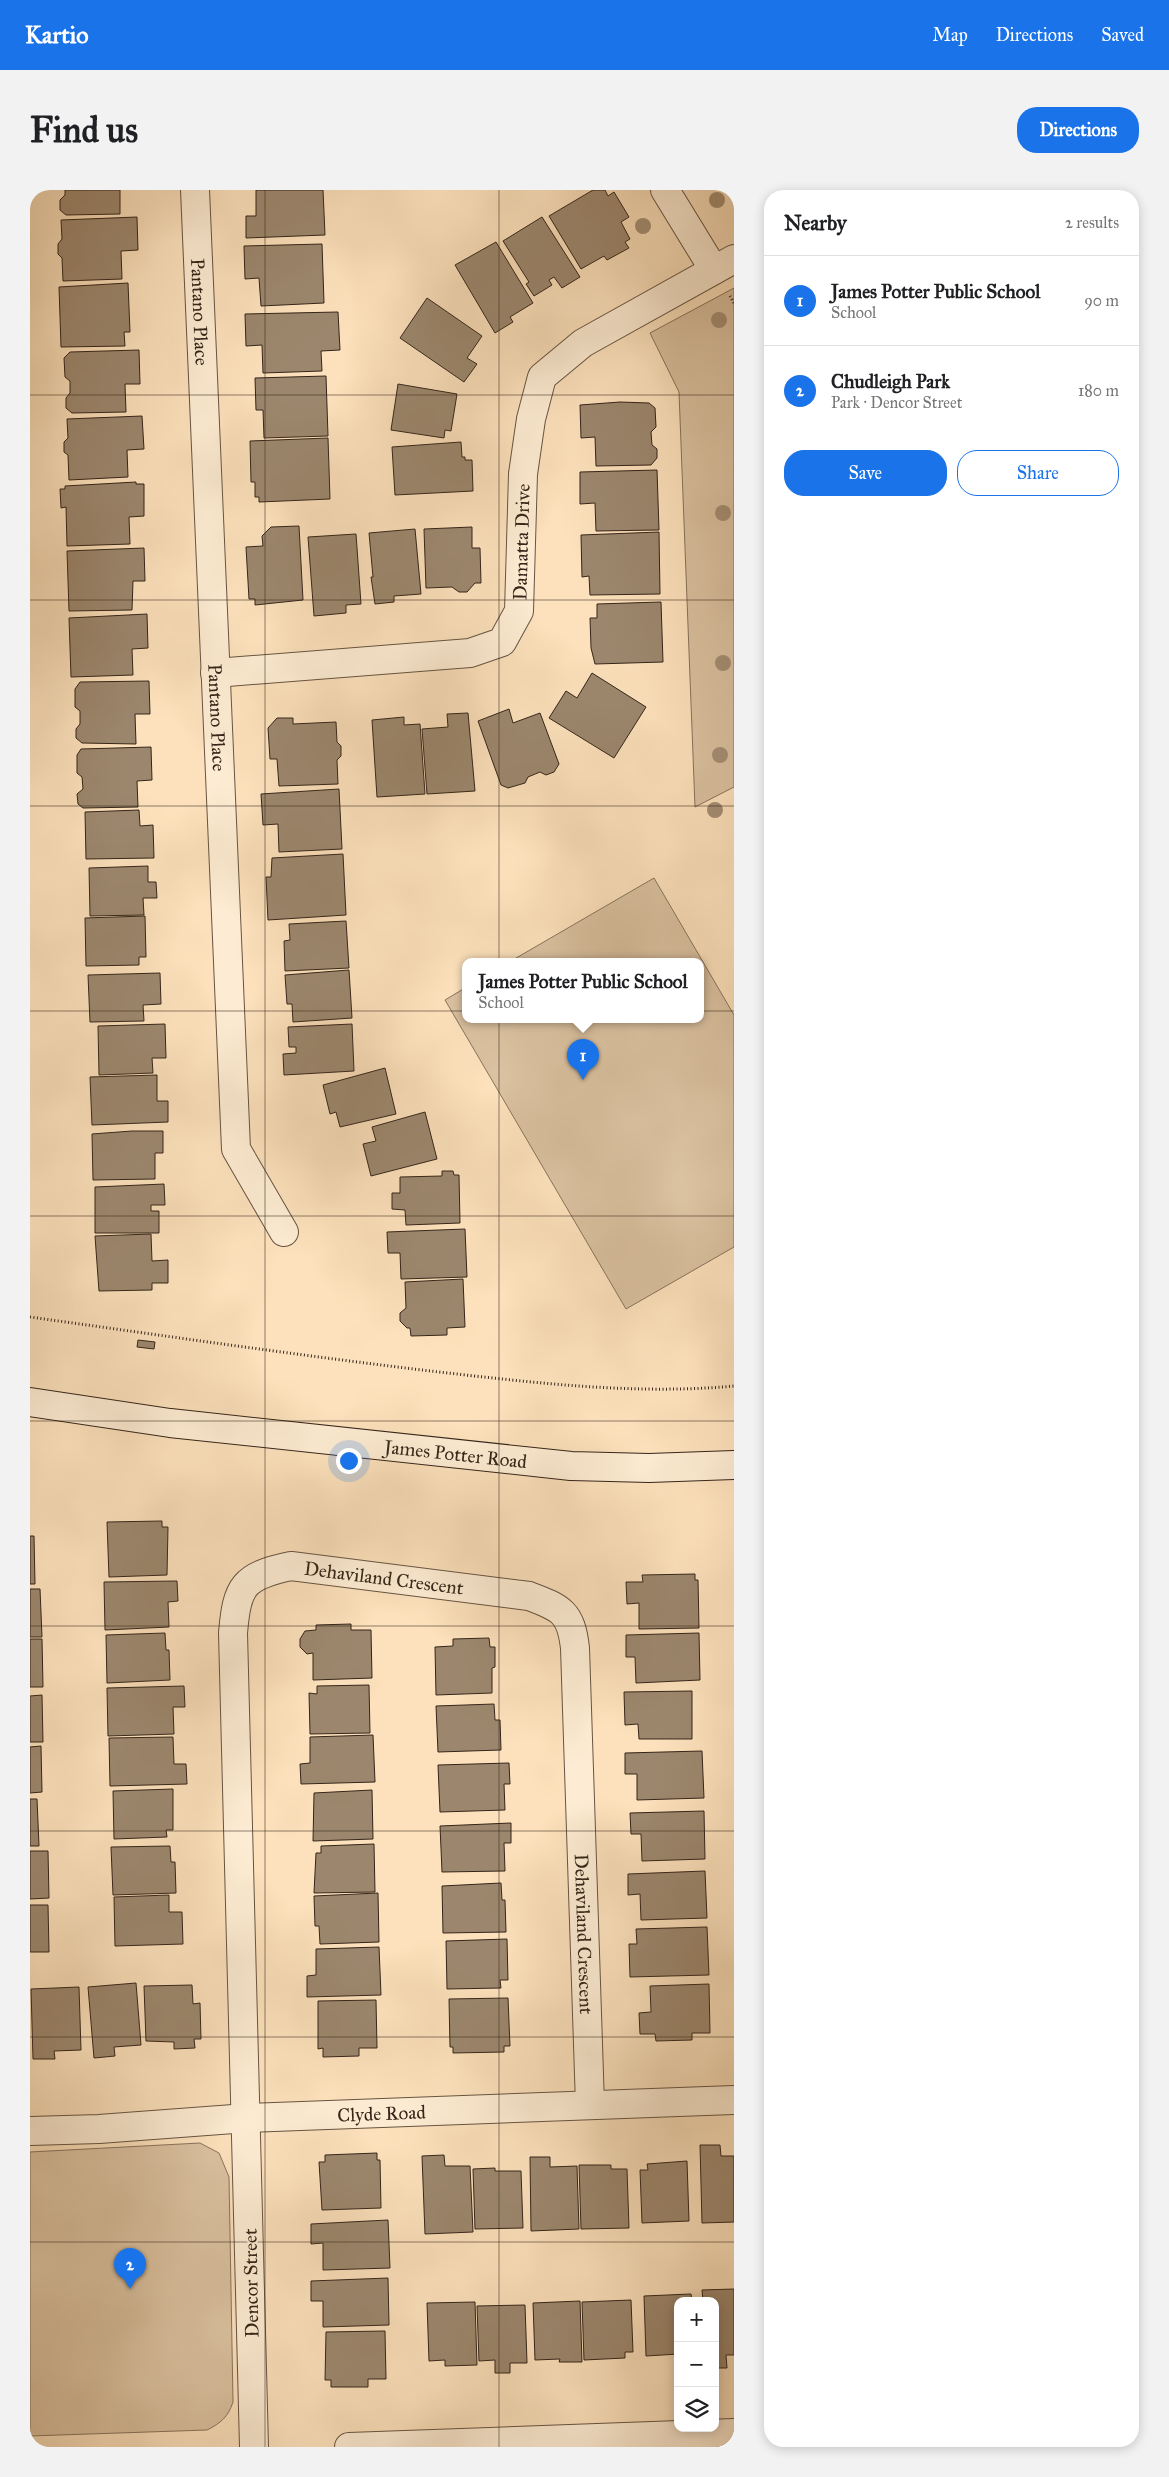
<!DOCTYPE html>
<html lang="en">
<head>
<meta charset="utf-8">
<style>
	body { margin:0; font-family:"IM FELL Great Primer",serif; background:#f2f2f2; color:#202124 }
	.controls { position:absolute; right:15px; bottom:15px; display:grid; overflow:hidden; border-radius:10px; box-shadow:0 2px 12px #0003 }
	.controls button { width:45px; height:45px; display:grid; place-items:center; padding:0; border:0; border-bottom:1px solid #e0e0e0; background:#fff; color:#202124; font:25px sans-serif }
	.you { position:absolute; left:318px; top:1270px; width:18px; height:18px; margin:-12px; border:4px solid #fff; border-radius:50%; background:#1a73e8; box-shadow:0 0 0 8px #1a73e833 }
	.badge { display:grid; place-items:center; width:32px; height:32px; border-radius:50%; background:#1a73e8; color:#fff; font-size:16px; font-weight:700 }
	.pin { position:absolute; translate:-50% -41px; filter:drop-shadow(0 1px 2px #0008) }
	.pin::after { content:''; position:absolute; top:26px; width:18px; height:15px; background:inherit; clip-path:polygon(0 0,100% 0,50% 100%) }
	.popup { position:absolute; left:432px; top:768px; width:242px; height:65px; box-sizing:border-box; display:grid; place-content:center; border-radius:10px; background:#fff; filter:drop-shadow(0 1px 4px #0005); font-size:16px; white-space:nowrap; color:#757577 }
	.popup b { font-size:19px; color:#202124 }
	.popup::after { content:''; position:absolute; left:50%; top:100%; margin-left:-10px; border:10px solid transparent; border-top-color:#fff }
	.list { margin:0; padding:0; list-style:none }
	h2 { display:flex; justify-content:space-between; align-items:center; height:65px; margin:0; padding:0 20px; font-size:21px }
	h2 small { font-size:16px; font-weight:400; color:#757577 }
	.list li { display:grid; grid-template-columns:32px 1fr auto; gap:15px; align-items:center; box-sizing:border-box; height:90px; padding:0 20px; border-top:1px solid #e0e0e0 }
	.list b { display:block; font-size:19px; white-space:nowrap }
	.list p { margin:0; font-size:16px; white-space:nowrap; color:#757577 }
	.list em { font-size:16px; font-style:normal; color:#757577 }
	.actions { display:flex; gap:10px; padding:15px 20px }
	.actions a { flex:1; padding:11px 0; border:1px solid #1a73e8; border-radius:20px; text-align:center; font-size:18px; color:#1a73e8 }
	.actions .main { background:#1a73e8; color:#fff }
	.icon { flex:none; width:28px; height:28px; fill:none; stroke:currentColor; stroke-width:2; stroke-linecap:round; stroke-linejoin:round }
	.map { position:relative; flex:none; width:704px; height:2257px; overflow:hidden; border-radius:20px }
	header { display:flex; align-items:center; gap:30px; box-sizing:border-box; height:70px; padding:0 25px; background:#1a73e8; color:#fff }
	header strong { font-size:24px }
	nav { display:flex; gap:28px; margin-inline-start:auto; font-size:18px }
	.intro { display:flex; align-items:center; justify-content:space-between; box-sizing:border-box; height:120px; padding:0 30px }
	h1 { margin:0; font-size:35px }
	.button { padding:12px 22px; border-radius:20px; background:#1a73e8; color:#fff; font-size:18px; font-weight:700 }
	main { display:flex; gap:30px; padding:0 30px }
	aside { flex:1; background:#fff; border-radius:20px; box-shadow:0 2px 12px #0003 }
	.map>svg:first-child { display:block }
	.green { fill:#dac1a0; stroke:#88735c }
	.building { fill:#9c876e; stroke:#352519 }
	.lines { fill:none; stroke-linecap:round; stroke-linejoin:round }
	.minor-casing { stroke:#675442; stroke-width:30 }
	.secondary-casing { stroke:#352519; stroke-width:30 }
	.path { stroke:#352519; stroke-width:3; stroke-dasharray:1 2.5; stroke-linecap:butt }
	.minor { stroke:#fdecd3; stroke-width:28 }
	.secondary { stroke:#fdecd3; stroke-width:28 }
	.tree { fill:#a58f75 }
	.grid { fill:none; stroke:#352519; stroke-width:1; stroke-opacity:0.55 }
	.labels { text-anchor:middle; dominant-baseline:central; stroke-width:4; stroke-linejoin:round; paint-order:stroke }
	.street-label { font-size:19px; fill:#352519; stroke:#fdecd3 }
</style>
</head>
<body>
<header>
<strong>Kartio</strong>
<nav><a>Map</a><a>Directions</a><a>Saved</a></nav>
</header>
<div class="intro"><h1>Find us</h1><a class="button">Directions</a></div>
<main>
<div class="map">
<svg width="704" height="2257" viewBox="0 0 704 2257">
	<rect width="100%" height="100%" fill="#fce1bc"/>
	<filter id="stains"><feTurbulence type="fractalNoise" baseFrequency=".004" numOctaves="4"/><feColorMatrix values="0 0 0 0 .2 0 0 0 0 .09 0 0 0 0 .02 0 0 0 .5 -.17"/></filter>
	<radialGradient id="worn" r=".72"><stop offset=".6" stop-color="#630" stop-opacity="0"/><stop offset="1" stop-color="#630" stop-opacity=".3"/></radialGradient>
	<g class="green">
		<path d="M704,98V597L665,617L649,202L620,143Z"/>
		<path d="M624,688L704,825V1057L596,1119L415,810L435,798L436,829H670V771H481Z"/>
		<path d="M170,1953L189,1963L199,1987L203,2212C198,2227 191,2233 177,2240L0,2246V1962Z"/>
	</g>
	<g class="building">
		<path d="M35,0H90V24L36,25L30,20V10L35,5Z"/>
		<path d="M226,0H293L295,45L216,48V26H226Z"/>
		<path d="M563,0H575L578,6L584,2L599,27L591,32L600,49L595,52L599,58L577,70L574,66L551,79L519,26Z"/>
		<path d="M107,27L108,60L91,61L92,89L33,91L32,68L28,64V54L32,49L31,30Z"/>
		<path d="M512,27L550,87L532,98L524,87L519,90L522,95L504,106L496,94L499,92L473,51Z"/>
		<path d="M466,52L503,113L480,127L483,132L465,143L425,75Z"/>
		<path d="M292,54L294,113L231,116L229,88L215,89L214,56Z"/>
		<path d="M98,93L100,142H94L95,156L31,157L29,97Z"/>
		<path d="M397,108L452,146L437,168L447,174L434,192L370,148Z"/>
		<path d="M308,122L310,160L291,161L292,181L233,183L232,155L216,156L215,124Z"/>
		<path d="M109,160L110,194H95L96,222L42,223L36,218V208L40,203V191L35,187L34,168L40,162Z"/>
		<path d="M296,186L298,246L234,248L233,220H226L225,188Z"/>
		<path d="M368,194L427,204L421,241L415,240L414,248L361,240Z"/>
		<path d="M590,212L619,213L625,218L626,237L621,242L622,255L627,259V268L621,275L566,276L565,247L551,248L550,215Z"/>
		<path d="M112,226L114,259L97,260L98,287L39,290L38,265L34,262V252L38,248L37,229Z"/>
		<path d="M298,248L300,309L229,312V307H225V292H221L220,251Z"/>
		<path d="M431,252L432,267H435V270H442L443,301L365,305L362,257Z"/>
		<path d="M627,280L629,340L566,341L565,313L550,314V282Z"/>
		<path d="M106,292V294H114V326L99,327L100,354L37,356L36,317L31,318L30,299H35V296Z"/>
		<path d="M269,336L273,410L225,415V409H219L216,357L233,356L232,346L241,337Z"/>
		<path d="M442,337V358H450L451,393H445L437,402H429L422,397L396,398L394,339Z"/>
		<path d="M385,339L391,404L364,406V412L345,414L341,387H343L339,343Z"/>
		<path d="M629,342L630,404L560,405L559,386L552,387L551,345Z"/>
		<path d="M326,344L331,414L316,415V423L284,426L278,347Z"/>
		<path d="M114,358L115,391H103L102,420L39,421L37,361Z"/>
		<path d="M631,412L633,472L565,474L561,458L560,428H567V414Z"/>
		<path d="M117,424L118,458L102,459L103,485L41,487L39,428Z"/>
		<path d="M562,483L616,517L584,568L519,528L536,501L547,508Z"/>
		<path d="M119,491L120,524H105L106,554L52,553L46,548V539L50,534V521L45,517V499L50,492Z"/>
		<path d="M479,519L483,533L510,523L529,574L524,582L516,585L510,582L498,587L495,593L478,598L471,595L448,531Z"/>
		<path d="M438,523L445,601L397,604L392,539L418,537L417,524Z"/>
		<path d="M374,527V535L390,534L395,604L347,607L342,530Z"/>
		<path d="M247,528H263V534L306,532L307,552L311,556V566L307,570L308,594L249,596L247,569H240L238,538Z"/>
		<path d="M121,557L122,590L107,591L108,617L53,618L48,614L47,604L53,599L52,587L47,583V565L51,559Z"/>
		<path d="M309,599L312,659L249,662L248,634L233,635L231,604Z"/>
		<path d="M109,620L110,636L123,635L124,668L56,669L55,622Z"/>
		<path d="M313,664L316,725L238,730L236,687H241L242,668Z"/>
		<path d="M118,676V692H126L127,708H113L114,725L60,726L59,678Z"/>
		<path d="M115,726L116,767H109V775L56,776L55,728Z"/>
		<path d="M316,731L319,778L255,781L254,751L260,750L259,734Z"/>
		<path d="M319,780L322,828L263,832L262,814H257L255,785Z"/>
		<path d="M130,783L131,814L113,815L114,831L60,832L58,785Z"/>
		<path d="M135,834L136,868H122L123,883L69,885L68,836Z"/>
		<path d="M322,834L324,881L254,885L253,864L266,863V857H259L258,837Z"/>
		<path d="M355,878L366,924L310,937L306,922L300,924L293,895Z"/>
		<path d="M127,885V911H138V932L62,935L60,887Z"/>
		<path d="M395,922L407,969L341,986L333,954L346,951L342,937Z"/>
		<path d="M102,941H133V963H125V989L63,990L62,944Z"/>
		<path d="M412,981H423L424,985H429L430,1033L376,1035L375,1020L362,1019V1003H370V987L412,986Z"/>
		<path d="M134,994L135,1015H121V1021H129V1043H65V997Z"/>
		<path d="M435,1039L437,1087L371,1089L370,1063H358L357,1042Z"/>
		<path d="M121,1044L122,1071L138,1070V1093H122V1100L69,1101L65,1046Z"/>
		<path d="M433,1089L435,1137L417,1138V1145L381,1146L380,1138H377L370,1131V1123L376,1118L375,1092Z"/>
		<path d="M108,1150L125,1152L124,1159L107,1157Z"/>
		<path d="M132,1331V1337H138L137,1385L79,1387L77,1332Z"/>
		<path d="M0,1346H4L5,1394H0Z"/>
		<path d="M665,1384V1390H668L669,1438L609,1439V1413L597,1414L596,1392H613L612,1385Z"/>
		<path d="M147,1391L148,1411L138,1412L139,1437L75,1440L74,1392Z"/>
		<path d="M0,1399H10L12,1447H0Z"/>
		<path d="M321,1434V1440H341L342,1488L283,1490V1463L277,1464L270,1457V1449L275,1441L286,1440V1435Z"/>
		<path d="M135,1443L136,1460H139L140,1490L77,1493L76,1445Z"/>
		<path d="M669,1443L670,1490L606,1493L605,1467H596V1445Z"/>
		<path d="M459,1448L460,1457H465V1477L462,1478V1503L406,1505L405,1457L423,1456V1449Z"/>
		<path d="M0,1449H12L13,1497H0Z"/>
		<path d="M339,1495L340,1543L280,1544L279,1503L287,1504V1496Z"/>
		<path d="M154,1496L155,1517H143L144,1544L78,1546L77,1498Z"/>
		<path d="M662,1501V1549H609L608,1534L595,1535L594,1502Z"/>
		<path d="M12,1505L13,1552H0V1506Z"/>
		<path d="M464,1514L465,1530H470L471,1560L408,1562L406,1516Z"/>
		<path d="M343,1545L345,1592L271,1594L270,1574L280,1573V1547Z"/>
		<path d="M143,1547L144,1574H156L157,1594L80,1596L79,1548Z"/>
		<path d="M11,1556L12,1602L0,1603V1557Z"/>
		<path d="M672,1561L674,1608L607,1610V1584H595V1563Z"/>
		<path d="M479,1573L480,1594H474L475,1620L410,1622L408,1575Z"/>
		<path d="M143,1599V1640H136L137,1647L84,1649L83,1601Z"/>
		<path d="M342,1600L343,1649L283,1651L284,1603Z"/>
		<path d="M0,1609H7L9,1656H0Z"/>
		<path d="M674,1621L675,1669L612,1671L611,1644H601L600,1623Z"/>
		<path d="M481,1633V1653H474L475,1681L412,1682L410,1636Z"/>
		<path d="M344,1654L345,1702L284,1703L286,1663H291V1656Z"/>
		<path d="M140,1656L141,1672H145L146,1703L83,1705L81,1657Z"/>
		<path d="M0,1661H18L19,1708L0,1709Z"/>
		<path d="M675,1681L677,1728L611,1730L610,1704L598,1705V1684Z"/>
		<path d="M471,1693L472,1710H475L476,1742L413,1743L412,1696Z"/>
		<path d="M348,1703L349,1752L290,1754L289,1736H285L284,1706Z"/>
		<path d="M139,1705V1722H152L153,1754L85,1756L84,1707Z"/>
		<path d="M0,1715H18L19,1762H0Z"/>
		<path d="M677,1737L679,1785L600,1787L599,1754H607L606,1739Z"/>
		<path d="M477,1749L478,1790H470L471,1798L417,1799L416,1751Z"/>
		<path d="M349,1757L351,1805L277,1807V1786L286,1785V1759Z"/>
		<path d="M106,1793L111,1855L84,1857L85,1866L64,1868L58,1797Z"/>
		<path d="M679,1794L680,1843H662V1850L626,1851L625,1844H610L609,1823L621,1822L620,1796Z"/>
		<path d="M162,1795L163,1814L170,1813L171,1849H164L165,1858L144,1859V1852L116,1851L114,1796Z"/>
		<path d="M49,1797L51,1860L24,1861L25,1869H3L1,1799Z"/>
		<path d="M478,1808L480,1856H474V1862L423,1863V1857H420L419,1809Z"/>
		<path d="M346,1810L347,1858H329V1866L293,1867V1858L288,1859V1811Z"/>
		<path d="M670,1955H690L691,1966H704V2032L672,2033Z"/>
		<path d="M347,1963V1970H350L351,2018L292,2020L289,1972H295V1965Z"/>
		<path d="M414,1965L415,1976H440L443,2042L395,2044L392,1966Z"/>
		<path d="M500,1967H520V1977L547,1976L549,2039L501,2041Z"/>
		<path d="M657,1971L659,2031L612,2033L610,1980H618L617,1974Z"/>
		<path d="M549,1975H581V1979H597L599,2038L551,2039Z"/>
		<path d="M465,1978V1981H491L493,2038L445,2039L443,1979Z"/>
		<path d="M358,2030L360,2078L293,2080V2053L281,2054V2034Z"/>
		<path d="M358,2088L359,2135L293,2137V2111H281V2091Z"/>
		<path d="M704,2099V2165H696L697,2178H685V2111H673L672,2100Z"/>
		<path d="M661,2104L662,2111H648V2164L616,2166L614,2106Z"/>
		<path d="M601,2110L603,2162H595V2168L554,2170L552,2112Z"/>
		<path d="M550,2111L552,2172H529L530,2169L505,2170L503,2113Z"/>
		<path d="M445,2112L447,2175L415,2176V2170L399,2171L397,2113Z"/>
		<path d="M495,2115L497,2173H480V2183H465V2170L449,2171L447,2116Z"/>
		<path d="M355,2141L356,2189H338V2197H301V2190H295L296,2142Z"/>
	</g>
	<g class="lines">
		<g class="minor-casing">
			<g id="minor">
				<path id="s1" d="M165,0L206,959L254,1042"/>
				<path d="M635,0L684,80"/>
				<path id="s2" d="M185,483L440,463L472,452L489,421L493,284L501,229L512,187L553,153L704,69"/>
				<path id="s3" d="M0,1941L69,1939L217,1928L704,1910"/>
				<path id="s4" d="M224,2257L203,1443C207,1396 213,1386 261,1376L499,1406C531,1418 541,1422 545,1458L560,1915"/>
				<path d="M319,2257L704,2243"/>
			</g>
		</g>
		<g class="secondary-casing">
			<g id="secondary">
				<path id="s5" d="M0,1212L140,1233L541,1276L619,1278L704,1275"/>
			</g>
		</g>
		<g class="path">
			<path d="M700,106L704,113"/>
			<path d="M0,1127C136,1146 273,1166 409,1182C507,1193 606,1205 704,1196"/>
		</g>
		<use href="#minor" class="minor"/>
		<use href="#secondary" class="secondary"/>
	</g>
	<g class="tree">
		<circle cx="687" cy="10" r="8"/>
		<circle cx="613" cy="36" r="8"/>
		<circle cx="689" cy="130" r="8"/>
		<circle cx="693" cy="323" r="8"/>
		<circle cx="693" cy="473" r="8"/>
		<circle cx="690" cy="565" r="8"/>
		<circle cx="685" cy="620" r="8"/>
	</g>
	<path class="grid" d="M235,0V2257M469,0V2257M0,205H704M0,410H704M0,616H704M0,821H704M0,1026H704M0,1231H704M0,1436H704M0,1641H704M0,1847H704M0,2052H704"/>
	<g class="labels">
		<g class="street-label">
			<text stroke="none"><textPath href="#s1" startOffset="122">Pantano Place</textPath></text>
			<text stroke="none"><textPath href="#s2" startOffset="394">Damatta Drive</textPath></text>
			<text stroke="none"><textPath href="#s1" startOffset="528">Pantano Place</textPath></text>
			<text stroke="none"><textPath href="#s5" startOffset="429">James Potter Road</textPath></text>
			<text stroke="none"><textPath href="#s4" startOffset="1008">Dehaviland Crescent</textPath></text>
			<text stroke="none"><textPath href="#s4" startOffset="1516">Dehaviland Crescent</textPath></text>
			<text stroke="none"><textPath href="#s3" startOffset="352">Clyde Road</textPath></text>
			<text transform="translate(221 2093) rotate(-91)">Dencor Street</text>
		</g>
	</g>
	<rect width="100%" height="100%" filter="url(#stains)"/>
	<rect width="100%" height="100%" fill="url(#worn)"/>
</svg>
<div class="controls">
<button>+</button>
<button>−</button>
<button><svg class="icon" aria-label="layers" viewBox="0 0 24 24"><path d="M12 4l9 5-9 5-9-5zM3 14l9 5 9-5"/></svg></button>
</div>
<div class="you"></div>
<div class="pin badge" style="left:553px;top:890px">1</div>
<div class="popup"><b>James Potter Public School</b>School</div>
<div class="pin badge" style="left:100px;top:2099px">2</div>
</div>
<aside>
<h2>Nearby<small>2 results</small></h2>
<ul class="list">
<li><span class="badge">1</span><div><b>James Potter Public School</b><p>School</p></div><em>90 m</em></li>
<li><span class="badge">2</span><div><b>Chudleigh Park</b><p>Park · Dencor Street</p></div><em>180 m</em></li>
</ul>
<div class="actions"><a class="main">Save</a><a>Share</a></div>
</aside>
</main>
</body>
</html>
